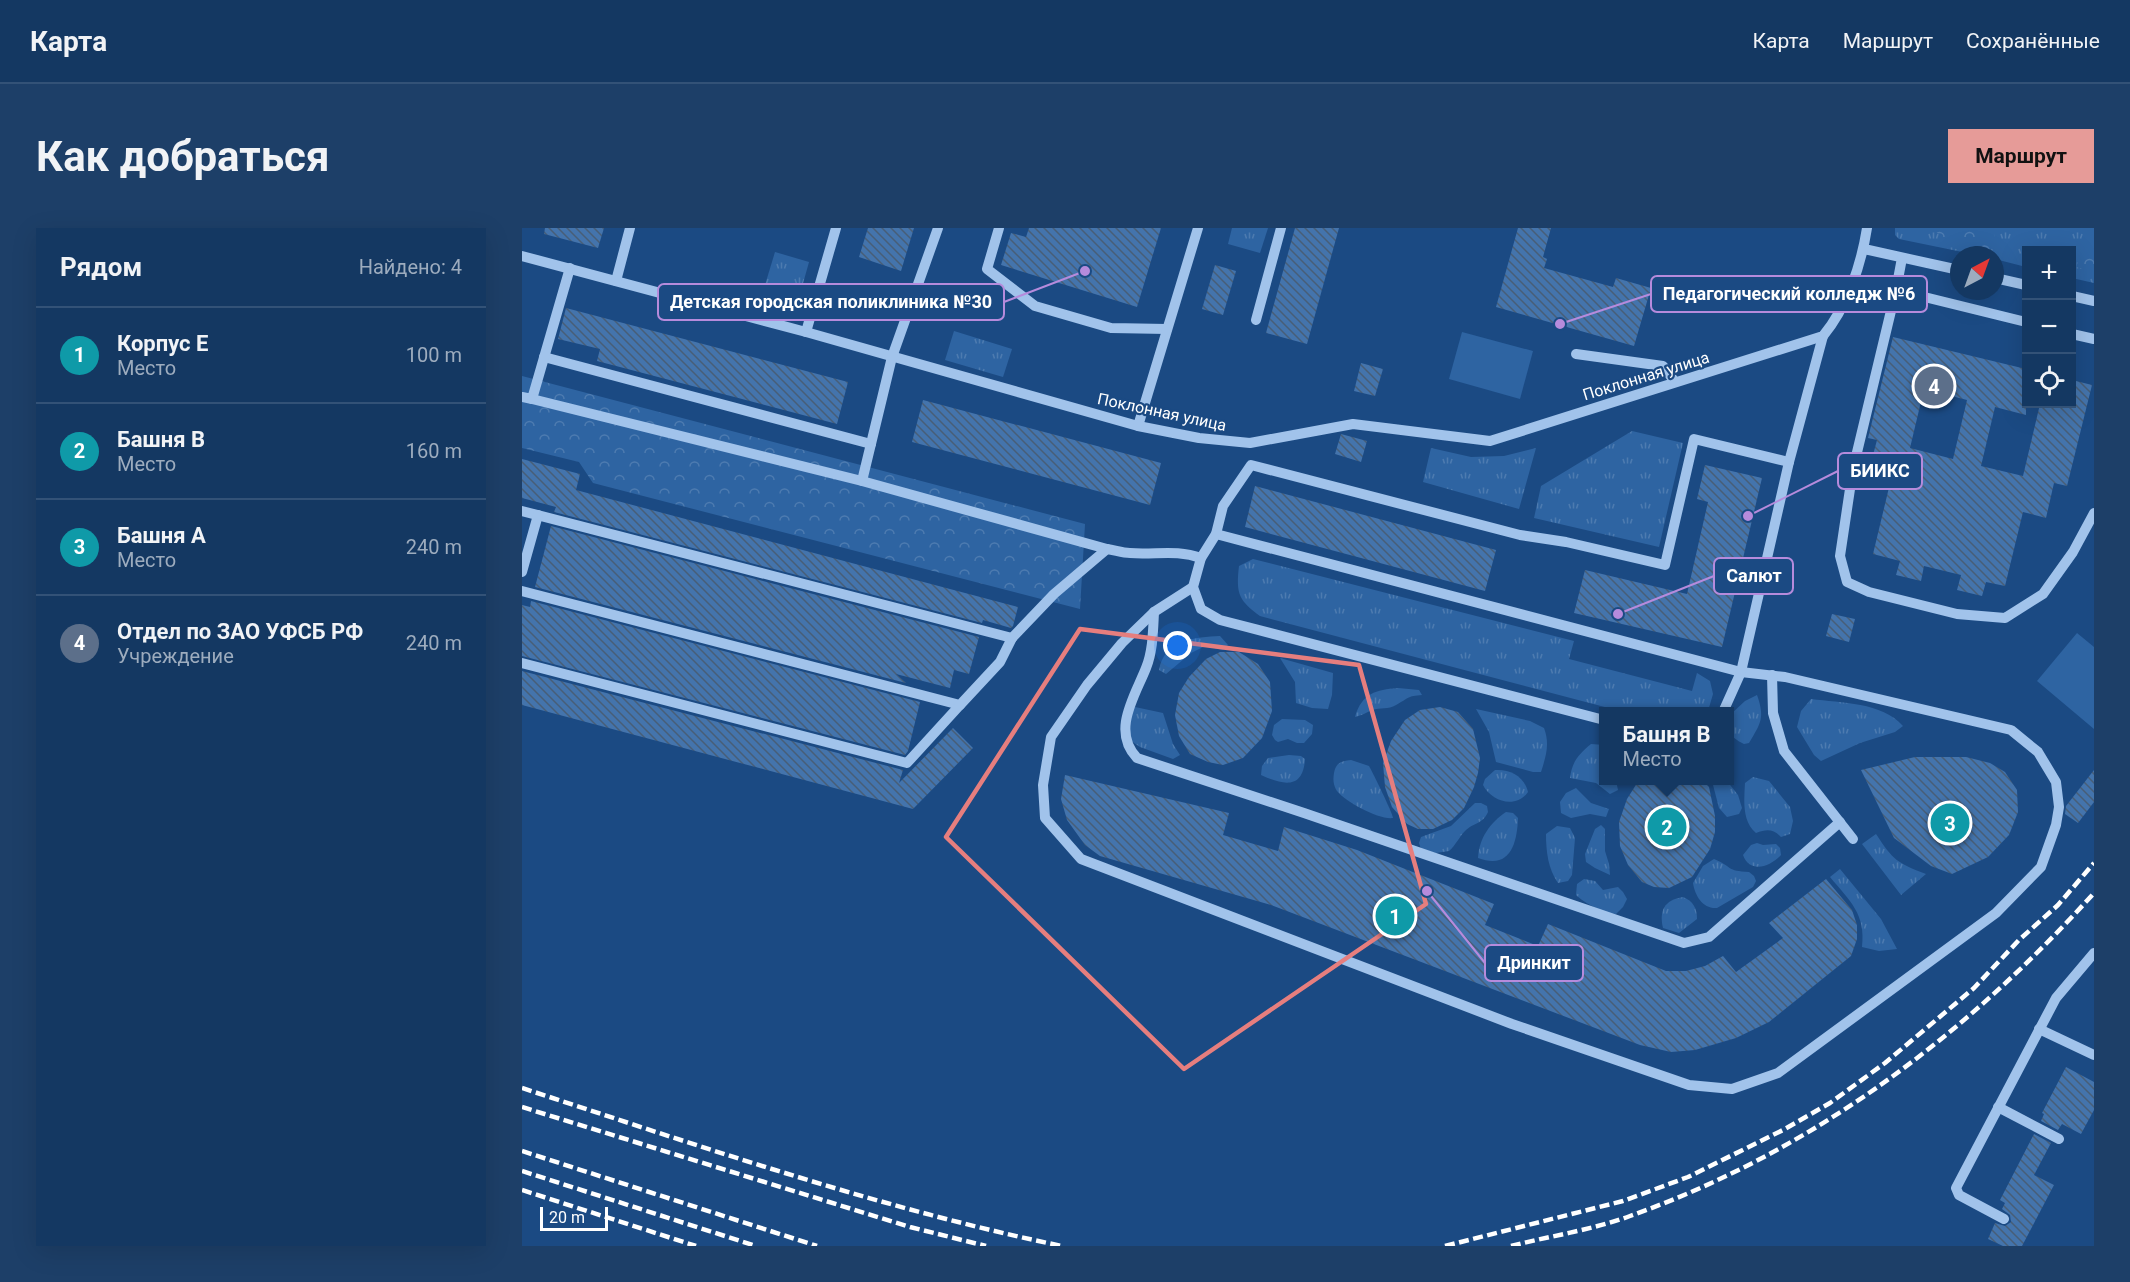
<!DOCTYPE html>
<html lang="ru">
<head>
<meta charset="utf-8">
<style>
	body { margin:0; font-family:Roboto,sans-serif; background:#1d3f68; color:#f1f3f6 }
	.controls { position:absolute; right:18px; top:18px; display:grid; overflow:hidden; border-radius:0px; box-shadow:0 6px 24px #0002 }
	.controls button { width:54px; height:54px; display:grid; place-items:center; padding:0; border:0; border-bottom:2px solid #335277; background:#143862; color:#f1f3f6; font:30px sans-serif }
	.compass { position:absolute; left:1428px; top:18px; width:54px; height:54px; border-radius:50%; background:#143862; box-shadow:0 6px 24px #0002; rotate:41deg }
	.scale { position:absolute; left:18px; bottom:15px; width:68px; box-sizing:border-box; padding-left:6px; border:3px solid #fff; border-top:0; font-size:16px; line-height:21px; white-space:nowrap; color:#fff; -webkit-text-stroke:4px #1b4a83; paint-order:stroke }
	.you { position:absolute; left:656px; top:418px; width:21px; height:21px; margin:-15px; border:4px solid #fff; border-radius:50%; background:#1a73e8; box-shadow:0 0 0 9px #1a73e833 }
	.badge { display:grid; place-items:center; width:39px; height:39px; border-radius:50%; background:#e69b98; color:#fff; font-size:20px; font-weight:700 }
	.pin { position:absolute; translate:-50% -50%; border:3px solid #fff; box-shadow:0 2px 6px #0006 }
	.popup { position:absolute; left:1077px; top:479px; width:135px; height:78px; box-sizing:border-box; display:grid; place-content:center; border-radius:0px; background:#143862; filter:drop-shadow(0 2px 4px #0005); font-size:20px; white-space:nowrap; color:#9dacbe }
	.popup b { font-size:22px; color:#f1f3f6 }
	.popup::after { content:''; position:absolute; left:50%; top:100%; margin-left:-12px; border:12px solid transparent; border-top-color:#143862 }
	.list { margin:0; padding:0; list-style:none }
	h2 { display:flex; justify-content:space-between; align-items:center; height:78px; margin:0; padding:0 24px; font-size:26px }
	h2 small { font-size:20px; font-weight:400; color:#9dacbe }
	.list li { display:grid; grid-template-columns:39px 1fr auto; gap:18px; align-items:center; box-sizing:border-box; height:96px; padding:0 24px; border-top:2px solid #335277 }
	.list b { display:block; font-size:22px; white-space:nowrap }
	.list p { margin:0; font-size:20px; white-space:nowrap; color:#9dacbe }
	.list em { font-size:20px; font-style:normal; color:#9dacbe }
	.icon { flex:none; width:33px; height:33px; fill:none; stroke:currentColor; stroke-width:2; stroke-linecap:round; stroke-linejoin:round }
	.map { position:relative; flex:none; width:1572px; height:1018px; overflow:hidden; border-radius:0px }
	header { display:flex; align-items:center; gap:36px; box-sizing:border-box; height:84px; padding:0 30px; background:#143862; border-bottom:2px solid #335277 }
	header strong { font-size:28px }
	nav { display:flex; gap:33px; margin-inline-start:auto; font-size:21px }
	.intro { display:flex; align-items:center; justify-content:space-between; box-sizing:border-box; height:144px; padding:0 36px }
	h1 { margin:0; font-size:42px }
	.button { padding:15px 27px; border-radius:0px; background:#e69b98; color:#111; font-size:21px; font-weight:700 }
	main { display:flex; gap:36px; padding:0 36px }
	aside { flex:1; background:#143862; border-radius:0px; box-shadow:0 6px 24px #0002 }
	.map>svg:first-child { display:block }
	.grass { fill:url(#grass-tufts) }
	.forest { fill:url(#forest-crowns) }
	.pitch { fill:#2e64a2 }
	.building { fill:url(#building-back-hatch); fill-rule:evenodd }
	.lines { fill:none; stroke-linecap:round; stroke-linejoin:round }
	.minor { stroke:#a1c3eb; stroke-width:10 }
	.rail { stroke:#fff; stroke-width:4.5; stroke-dasharray:10 4.5; stroke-linecap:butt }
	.marked { fill:none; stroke:#e67e7e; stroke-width:4.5; stroke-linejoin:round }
	.labels { text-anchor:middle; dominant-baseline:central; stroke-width:4.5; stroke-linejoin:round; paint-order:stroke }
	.street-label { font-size:16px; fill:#fff; stroke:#1b4a83 }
	.leader { fill:none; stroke:#b68bdc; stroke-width:2 }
	.callout-dot { fill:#b68bdc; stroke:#1b4a83; stroke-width:2 }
	.callout { fill:#1b4a83; stroke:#b68bdc; stroke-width:2 }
	.callout-label { font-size:18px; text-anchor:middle; font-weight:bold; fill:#fff }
</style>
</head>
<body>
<header>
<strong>Карта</strong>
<nav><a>Карта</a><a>Маршрут</a><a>Сохранённые</a></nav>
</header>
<div class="intro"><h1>Как добраться</h1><a class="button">Маршрут</a></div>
<main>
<aside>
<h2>Рядом<small>Найдено: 4</small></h2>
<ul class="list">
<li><span class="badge" style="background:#0f9aa8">1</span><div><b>Корпус E</b><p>Место</p></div><em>100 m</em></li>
<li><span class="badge" style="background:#0f9aa8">2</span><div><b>Башня B</b><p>Место</p></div><em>160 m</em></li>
<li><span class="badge" style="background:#0f9aa8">3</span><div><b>Башня А</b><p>Место</p></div><em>240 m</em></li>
<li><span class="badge" style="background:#5c6f8a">4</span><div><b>Отдел по ЗАО УФСБ РФ</b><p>Учреждение</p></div><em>240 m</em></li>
</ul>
</aside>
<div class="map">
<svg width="1572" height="1018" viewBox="0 0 1572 1018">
	<defs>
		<pattern id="grass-tufts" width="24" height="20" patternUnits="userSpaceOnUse" patternTransform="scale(1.5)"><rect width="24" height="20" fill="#2e64a2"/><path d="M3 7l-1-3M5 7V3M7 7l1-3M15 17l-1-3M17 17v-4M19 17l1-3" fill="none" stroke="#4d7bb0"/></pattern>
		<pattern id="forest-crowns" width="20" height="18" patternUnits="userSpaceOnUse" patternTransform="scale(1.5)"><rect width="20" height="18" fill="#2e64a2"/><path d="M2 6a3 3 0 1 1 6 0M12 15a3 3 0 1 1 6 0" fill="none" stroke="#4d7bb0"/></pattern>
		<pattern id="building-back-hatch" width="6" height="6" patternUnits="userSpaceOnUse" patternTransform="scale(1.5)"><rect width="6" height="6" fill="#4474ac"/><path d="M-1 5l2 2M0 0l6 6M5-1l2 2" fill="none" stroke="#485e77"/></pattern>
	</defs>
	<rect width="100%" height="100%" fill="#1b4a83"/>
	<g class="grass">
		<path d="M710,0H746L738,25L706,16Z"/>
		<path d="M1373,0H1572V55L1550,50V22H1504V39L1473,31V27H1455L1377,11L1373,7Z"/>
		<path d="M253,24L287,34L275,77L240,67Z"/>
		<path d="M432,103L490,121L481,149L423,132Z"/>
		<path d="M1110,203L1161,215L1137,319L1012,290L1019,258Z"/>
		<path d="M909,220L949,229L982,228L1014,220L997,281L901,254Z"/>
		<path d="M731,331L1052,413L1047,431L1170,463L1175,445L1188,453L1191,466L1186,483H1098L738,388C716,372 714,365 717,338Z"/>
		<path d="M698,408L706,417L701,422L683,418L669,425L644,446L637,442C642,412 674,409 698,408Z"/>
		<path d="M758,430L811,445L810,467L806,481L790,480L774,475L773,454Z"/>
		<path d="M876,460L897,462L900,467C885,468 887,470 874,477C866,482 858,479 850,482C844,485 840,487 833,489C840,465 854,462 876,460Z"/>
		<path d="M1235,467C1243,490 1239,495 1227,515L1222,516C1206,508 1208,504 1208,487L1223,473Z"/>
		<path d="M1289,471C1319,475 1360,474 1381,498L1373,504L1338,515L1299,533L1292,527L1275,499L1279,483Z"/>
		<path d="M613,479L641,485L651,516L658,527L651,531L618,519L606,511V490Z"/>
		<path d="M954,481L1008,493L1022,500C1028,516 1024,528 1019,544H1011L974,534L967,504Z"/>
		<path d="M760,491L783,492L791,497L790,506L782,515H775L766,511L756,514L753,512L750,507L752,497Z"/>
		<path d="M1069,516L1082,517V552L1094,553L1096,562L1088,566L1074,555L1048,550C1050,534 1056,527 1069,516Z"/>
		<path d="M767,527L779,528L783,531C781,562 761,557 739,547L740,538L746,530Z"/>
		<path d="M829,532L847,538C851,545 870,584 871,590C857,592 824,574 815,563C811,557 811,551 812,545C814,534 820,533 829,532Z"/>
		<path d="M973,542C988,541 1002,548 1006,564C994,581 970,574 961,557L963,551Z"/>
		<path d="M1231,549L1247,553L1268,579L1271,593L1268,606L1259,609C1251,601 1245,601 1234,605C1220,593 1222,573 1223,555Z"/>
		<path d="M1190,553H1205L1216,567L1220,580L1217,586L1205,589L1197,580Z"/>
		<path d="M1054,560L1069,575L1087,581L1084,589L1068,586L1049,590L1039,585L1038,574L1044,565Z"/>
		<path d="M953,575H959L965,578L966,584C960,597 952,594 943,603C937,609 934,617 927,623L914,625L899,621L897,615L899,609L929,598Z"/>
		<path d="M984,584L991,585L996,590C995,616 988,642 956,630C957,610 968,595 984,584Z"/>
		<path d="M1079,597L1083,601V623L1087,636L1088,647L1073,640L1064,634L1063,626L1073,601Z"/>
		<path d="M1035,598L1048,600L1053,610L1050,647L1046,653L1036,655C1026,641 1024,623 1024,606Z"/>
		<path d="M1354,606C1371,632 1375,635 1404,646L1379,667L1340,616Z"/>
		<path d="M1235,615L1241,617L1254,616L1258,620L1259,627C1248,639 1228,646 1221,627L1229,617Z"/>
		<path d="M1192,631C1211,639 1204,643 1227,644L1232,648L1234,653L1231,659L1195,680C1181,681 1173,668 1171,655L1181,638Z"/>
		<path d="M1318,641L1359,691L1375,721L1357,723L1340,719C1344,686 1328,673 1308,649Z"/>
		<path d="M1062,651L1073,653L1081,662L1096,659L1101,664L1105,671L1101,679L1094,686C1083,686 1062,675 1054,667L1055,656Z"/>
		<path d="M1161,669C1171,673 1175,680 1175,691L1157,705L1141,700C1137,683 1142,672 1161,669Z"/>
	</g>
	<g class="forest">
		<path d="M1409,0H1474L1468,27H1461L1419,8Z"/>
		<path d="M1572,17V43L1554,39L1560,23Z"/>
		<path d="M0,148L563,296L558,381L71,255L57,234L0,220Z"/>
	</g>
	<g class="pitch">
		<path d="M940,104L1011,123L998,171L927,151Z"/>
		<path d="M1555,405L1572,419V501L1515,453Z"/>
	</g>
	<g class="building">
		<path d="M23,0H82L76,20L22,6Z"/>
		<path d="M346,0H392L379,43L337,29Z"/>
		<path d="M507,0H639L615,79L479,37L489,5L504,9Z"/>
		<path d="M773,0H817L785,116L744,105Z"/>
		<path d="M996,0H1029L1021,29L1025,31L1022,40L1091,59L1094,50L1129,60L1112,118L974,79Z"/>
		<path d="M693,37L714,43L701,87L680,81Z"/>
		<path d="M44,80L326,154L315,196L75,133L78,121L36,111Z"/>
		<path d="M1371,109L1504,141V187L1473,179L1459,238L1501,248L1518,176H1550V152L1570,157L1545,258L1532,255L1524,290L1501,284L1483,358L1464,354L1460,368L1435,362L1439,347L1402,338L1399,353L1374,347L1378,333L1351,326L1370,247L1347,242L1355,212L1346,210ZM1402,161L1445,172L1431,231L1388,220Z"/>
		<path d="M839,135L861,141L853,168L832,163Z"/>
		<path d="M401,172L639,235L628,277L390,214Z"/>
		<path d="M819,206L845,213L839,234L813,226Z"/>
		<path d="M0,231L58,246L54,262L496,379L491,398L489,400L461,392L460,395L32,284L34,279L0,270Z"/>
		<path d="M1183,237L1240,250L1200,419L1052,385L1063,342L1165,366L1186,274L1175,271Z"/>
		<path d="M733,258L974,322L963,363L723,299Z"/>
		<path d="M29,298L457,409L447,446L432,442L428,460L374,446L384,455L13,359Z"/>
		<path d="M9,373L398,474L386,523L383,527L0,428V377L8,379Z"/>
		<path d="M1310,386L1333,391L1327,414L1304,408Z"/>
		<path d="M698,424H717L736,436L748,454L750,483L740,510L721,530L701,537L686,534L668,526L657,508L653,487L657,465L667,449L684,431Z"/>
		<path d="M0,443L381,542L377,555L431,500L451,520L391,581L0,477Z"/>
		<path d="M918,479L936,484L951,501L958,530L956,545L952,559L942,580L930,592L911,601H896L885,596L870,579L863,559L861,535L869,513L883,492L898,482Z"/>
		<path d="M1393,529H1444L1468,535L1483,544L1495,562L1496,584L1487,607L1466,629L1430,646L1409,638L1372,610L1339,542Z"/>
		<path d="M1572,542V574L1556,595L1543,586L1544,578Z"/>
		<path d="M543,547L707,585L701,607L756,623L762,599L835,622L972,676L963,697L1016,718L1026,696L1144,743H1164L1183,738L1201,728L1214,744L1261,710L1247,695L1304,651L1330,682L1335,697V711L1329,728L1247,794L1214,810L1173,822L1149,824L1118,817L749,677L578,628L563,617L545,592L539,571Z"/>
		<path d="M1117,552H1180L1187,559L1193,588V604L1188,621L1170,649L1147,660L1132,659L1120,654L1106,637L1098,618L1097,594L1105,571Z"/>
		<path d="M1544,839L1572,854V882L1559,906L1540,896L1536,902L1519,893L1522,886L1520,885Z"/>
		<path d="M1512,906L1529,915L1512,947L1532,957L1500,1018H1481L1466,1011L1473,995L1483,998L1489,994L1488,987L1480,981L1483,975L1478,972Z"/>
	</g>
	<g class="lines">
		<g class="minor">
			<path d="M477,0L465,41L513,78L589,100L645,101"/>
			<path d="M1342,21L1437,42"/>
			<path d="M0,28L284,104L616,198L677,210L728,215L831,196L968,213L1301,108C1325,79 1339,38 1345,0"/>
			<path d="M1473,50L1504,57"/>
			<path d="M94,53L108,0"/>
			<path d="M1374,62L1380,30"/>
			<path d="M1550,68L1572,73"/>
			<path d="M734,92L759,0"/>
			<path d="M1504,94L1374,62L1331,241L1318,328L1325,354L1347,364L1435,386L1483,390L1521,366L1551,324L1572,285"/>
			<path d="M284,104L314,0"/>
			<path d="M1550,106L1572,111"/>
			<path d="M1054,126L1141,138L1153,154"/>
			<path d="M22,129L349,216"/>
			<path d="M0,169L10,171L48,40"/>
			<path d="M10,171L340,253L585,321C593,322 600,325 608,325C634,327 654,321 679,330"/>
			<path d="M616,198L676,0"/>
			<path d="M340,253L370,129L416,0"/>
			<path d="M0,283L490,410L478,434L438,477L0,363"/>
			<path d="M0,344L16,287"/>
			<path d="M671,359L632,384L600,415L565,457L529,509L521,557L523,590L559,631L990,796L1167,857L1210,861L1256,845L1474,685L1519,639L1534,597L1537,579L1534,554L1516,524L1489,502L1263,449L1219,444L694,306"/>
			<path d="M632,384C631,403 631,423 624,440C613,468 589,503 615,530L782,585L1162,715L1187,709L1318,594"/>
			<path d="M490,410L532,366L585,321"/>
			<path d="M0,435L385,535L438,477"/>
			<path d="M1250,447L1251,485L1262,523L1331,611"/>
			<path d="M1201,484L1219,444L1267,234L1301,108"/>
			<path d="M1082,492L698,392L679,381L671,359L679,330L694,306L701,278L729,237L998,307L1044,314L1143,337L1172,211L1267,234"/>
			<path d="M1517,801L1572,827"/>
			<path d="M1476,879L1537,911"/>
			<path d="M1482,991L1437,967L1434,960L1534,770L1572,725"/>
		</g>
		<g class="rail">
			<path d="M0,860C178,918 356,980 540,1018"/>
			<path d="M0,879L388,999L464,1018"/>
			<path d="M0,923L295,1018"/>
			<path d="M0,943L234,1018"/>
			<path d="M0,962L174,1018"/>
			<path d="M923,1018L1101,973L1166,949L1261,902L1308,875L1363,835L1452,760L1497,712L1536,677L1572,635"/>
			<path d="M989,1018C1028,1008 1070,1002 1108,988C1291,923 1443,808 1572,665"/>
		</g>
	</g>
	<path class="marked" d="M558,401L837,437L904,676L662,841L424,609Z"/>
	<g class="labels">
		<g class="street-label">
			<text transform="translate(1124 148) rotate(-17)">Поклонная улица</text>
			<text transform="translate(640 184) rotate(12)">Поклонная улица</text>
		</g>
	</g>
	<path class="leader" d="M1038 96L1129 66M563 43L482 74M1226 288L1316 243M1096 386L1192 348M905 663L963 735"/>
	<g class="callout-dot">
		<circle cx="1038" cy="96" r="6"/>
		<circle cx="563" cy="43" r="6"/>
		<circle cx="1226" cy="288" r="6"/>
		<circle cx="1096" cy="386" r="6"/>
		<circle cx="905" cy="663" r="6"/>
	</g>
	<g class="callout">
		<rect x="1129" y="48" width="276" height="36" rx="6"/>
		<rect x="136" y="56" width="346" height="36" rx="6"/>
		<rect x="1316" y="225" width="84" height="36" rx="6"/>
		<rect x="1192" y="330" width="79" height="36" rx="6"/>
		<rect x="963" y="717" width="98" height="36" rx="6"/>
	</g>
	<g class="callout-label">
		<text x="1267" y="72">Педагогический колледж №6</text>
		<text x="309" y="80">Детская городская поликлиника №30</text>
		<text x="1358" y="249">БИИКС</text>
		<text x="1232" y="354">Салют</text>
		<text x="1012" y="741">Дринкит</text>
	</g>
</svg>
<div class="controls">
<button>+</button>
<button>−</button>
<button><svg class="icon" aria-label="locate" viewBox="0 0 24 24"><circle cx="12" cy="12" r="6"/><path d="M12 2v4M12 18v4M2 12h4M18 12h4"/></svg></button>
</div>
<svg class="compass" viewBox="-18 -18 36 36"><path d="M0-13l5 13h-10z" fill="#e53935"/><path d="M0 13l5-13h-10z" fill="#9dacbe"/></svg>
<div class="scale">20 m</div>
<div class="you"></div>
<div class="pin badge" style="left:873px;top:688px;background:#0f9aa8">1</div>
<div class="pin badge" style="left:1145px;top:599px;background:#0f9aa8">2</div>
<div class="popup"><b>Башня B</b>Место</div>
<div class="pin badge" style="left:1428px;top:595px;background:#0f9aa8">3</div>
<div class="pin badge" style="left:1412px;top:158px;background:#5c6f8a">4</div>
</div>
</main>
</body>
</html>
